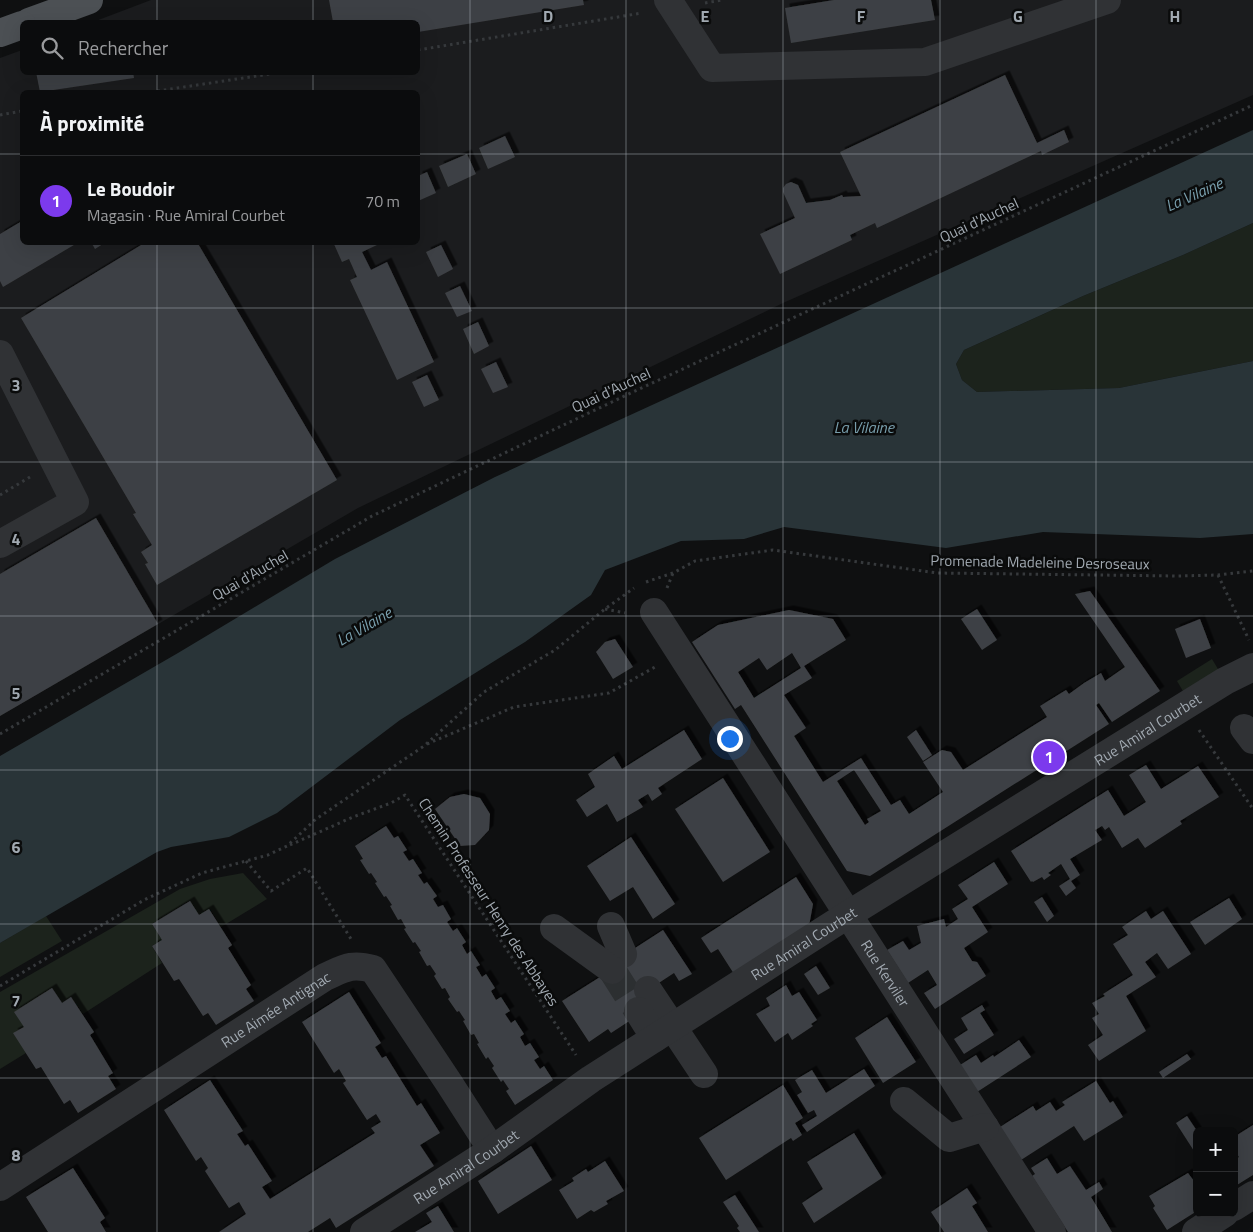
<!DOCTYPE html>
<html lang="fr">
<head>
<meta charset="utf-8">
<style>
	body { margin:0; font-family:"Titillium Web",sans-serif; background:#141516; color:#f1f3f6 }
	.controls { position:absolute; right:15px; bottom:15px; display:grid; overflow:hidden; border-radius:8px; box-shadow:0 5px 20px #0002 }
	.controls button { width:45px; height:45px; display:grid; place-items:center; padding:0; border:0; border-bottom:1px solid #2b2c2e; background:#0b0c0d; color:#f1f3f6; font:25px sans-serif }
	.you { position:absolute; left:729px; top:738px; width:18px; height:18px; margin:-12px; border:4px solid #fff; border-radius:50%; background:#1a73e8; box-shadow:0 0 0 8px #1a73e833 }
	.badge { display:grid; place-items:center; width:32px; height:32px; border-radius:50%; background:#7c3aed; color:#fff; font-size:16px; font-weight:700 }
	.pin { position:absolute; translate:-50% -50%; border:2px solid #fff; box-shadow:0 1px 5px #0006 }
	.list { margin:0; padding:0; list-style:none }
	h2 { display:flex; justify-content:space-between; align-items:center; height:65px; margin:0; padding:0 20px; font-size:21px }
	h2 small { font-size:16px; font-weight:400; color:#9a9b9d }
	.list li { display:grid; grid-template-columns:32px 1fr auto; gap:15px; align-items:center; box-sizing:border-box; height:90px; padding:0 20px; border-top:1px solid #2b2c2e }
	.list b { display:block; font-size:19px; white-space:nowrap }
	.list p { margin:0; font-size:16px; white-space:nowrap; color:#9a9b9d }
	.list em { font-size:16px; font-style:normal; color:#9a9b9d }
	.icon { flex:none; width:28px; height:28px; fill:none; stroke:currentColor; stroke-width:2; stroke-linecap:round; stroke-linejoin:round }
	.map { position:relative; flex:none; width:1253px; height:1232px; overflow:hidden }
	.search { position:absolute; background:#0b0c0d; box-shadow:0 5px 20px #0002; left:20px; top:20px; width:400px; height:55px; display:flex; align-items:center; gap:12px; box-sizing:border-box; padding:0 18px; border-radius:8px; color:#9a9b9d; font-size:19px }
	.panel { position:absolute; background:#0b0c0d; box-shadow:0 5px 20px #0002; left:20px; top:90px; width:400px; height:155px; border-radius:8px }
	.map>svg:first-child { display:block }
	.built { fill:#1b1c1e; fill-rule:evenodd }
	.green { fill:#1c231c }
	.water { fill:#293438 }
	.building { fill:#3e4044; fill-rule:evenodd; filter:url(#shadow) }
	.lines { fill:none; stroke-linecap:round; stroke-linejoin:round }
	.minor-tunnel { stroke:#2c2f31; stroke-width:28; stroke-dasharray:28 14; stroke-linecap:butt }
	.path { stroke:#36393c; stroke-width:3; stroke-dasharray:2.5 4; stroke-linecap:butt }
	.minor { stroke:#303235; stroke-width:28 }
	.major { stroke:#4c5054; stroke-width:28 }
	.grid { fill:none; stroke:#a1a9b1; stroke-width:1; stroke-opacity:0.55 }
	.labels { text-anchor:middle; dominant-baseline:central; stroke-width:5; stroke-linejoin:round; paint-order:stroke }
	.street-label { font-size:15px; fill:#a1a9b1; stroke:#0a0b0b }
	.water-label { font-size:16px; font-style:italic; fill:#789eac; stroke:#0a0b0b }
	.grid-label { font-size:16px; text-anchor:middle; font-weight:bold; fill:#a1a9b1; stroke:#0a0b0b; stroke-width:5; stroke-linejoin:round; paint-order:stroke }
</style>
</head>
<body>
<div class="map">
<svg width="1253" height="1232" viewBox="0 0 1253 1232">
	<defs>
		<filter id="shadow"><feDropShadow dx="4.5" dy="-4.5" stdDeviation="0" flood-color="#0009"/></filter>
	</defs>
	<rect width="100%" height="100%" fill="#0f1011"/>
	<path class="built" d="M151,0H1253V95L783,303L358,508L0,716V58L22,50V72H418V22H93ZM22,92H418V242H22Z"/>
	<g class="green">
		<path d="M1253,223V361L1119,388L977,392L962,380L956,364L964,350L1083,296L1183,255Z"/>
		<path d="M1212,659L1225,681L1190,703L1177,681Z"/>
		<path d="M243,873L267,899L221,927L210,909L199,915L189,901L152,924L162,940L152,946L162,963L83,1014L71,997L14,1033L26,1053L0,1069V992L180,889L210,879Z"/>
		<path d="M46,916L62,941L0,977V943Z"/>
	</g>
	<path class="water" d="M1253,130V223L1183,255L1083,296L964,350L956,364L962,380L977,392L1119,388L1253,361V534L1200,538L1043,532L946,548L784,527L744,539L681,541L605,570L591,595L525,642L400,720L277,813L229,837L171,847L157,852L0,943V756L178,653L335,559L495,477Z"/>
	<g class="building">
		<path d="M329,0H583L584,5L418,32V22H333Z"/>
		<path d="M834,0H931L935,20L791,43L785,8Z"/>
		<path d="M36,72H133L134,78L40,92Z"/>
		<path d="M1005,75L1037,143L1064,130L1069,142L1042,155L1041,151L877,228L875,223L850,235L852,240L780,274L760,234L795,218L783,192V188L786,184L791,182L798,185L806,203L830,200L842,195L843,197L861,196L840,152Z"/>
		<path d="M505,136L515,157L488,169L479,148Z"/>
		<path d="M467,154L476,174L448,187L439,166Z"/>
		<path d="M427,172L436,193L418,201V176Z"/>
		<path d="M22,221V242H79L3,287L0,281V234Z"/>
		<path d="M91,242H106L95,249Z"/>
		<path d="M146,242H197L337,480L157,585L145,564L148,563L141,552L152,545L133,514L136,513L21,318Z"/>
		<path d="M333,242H376L377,245L362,252L371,270L387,262L434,362L397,380L350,280L357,277L349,259L342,262Z"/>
		<path d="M441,245L453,269L438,277L426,252Z"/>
		<path d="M460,286L472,311L457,317L445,293Z"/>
		<path d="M478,322L489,346L474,354L463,329Z"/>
		<path d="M496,362L508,387L493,393L481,369Z"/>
		<path d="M427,375L439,400L424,407L412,382Z"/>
		<path d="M96,518L158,624L0,716V574Z"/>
		<path d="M1090,591L1160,691L1112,722L1099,703L1096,705L1109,724L870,876L847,871L741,705L735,709L692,642L718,625L789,610L833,619L846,640L804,666L812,678L784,695L806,728L794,736L823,782L861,758L891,805L900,800L909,814L943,792L923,762L942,750L951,752L963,770L1047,717L1040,706L1066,690L1069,694L1084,683L1101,673L1105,681L1125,667L1075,594ZM792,653L801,668L754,698L738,672L759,658L767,670ZM854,770L881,811L867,819L869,822L865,825L837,781Z"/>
		<path d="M977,609L997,640L982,650L961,619Z"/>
		<path d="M1200,619L1211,648L1186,658L1175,629Z"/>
		<path d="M615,639L633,667L613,679L596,652L605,642Z"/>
		<path d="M684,730L702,759L658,788L662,794L652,801L648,794L638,800L643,807L617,822L607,804L587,817L576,800L595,787L588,774L614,756L622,769Z"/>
		<path d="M916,730L932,755L923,761L907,737Z"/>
		<path d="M1146,765L1161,789L1198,766L1219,797L1180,821L1182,824L1145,848L1138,838L1122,848L1109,827L1105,830L1102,826L1095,830L1102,840L1070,859L1080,875L1071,881L1076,888L1066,896L1059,886L1070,879L1061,864L1048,873L1051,875L1044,880L1042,877L1033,882L1032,881L1031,882L1011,851L1108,790L1124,816L1146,802L1129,775Z"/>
		<path d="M723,778L770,852L723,882L675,809Z"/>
		<path d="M464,794L480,798L490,814L489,830L475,845L460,846L435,809L450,797Z"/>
		<path d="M386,826L394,838L398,836L407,850L403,852L409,861L413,859L422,873L418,875L424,884L427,882L437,896L433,899L438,907L443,905L451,919L447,922L453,931L457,928L466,942L462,945L467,954L471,951L480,965L476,967L482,977L486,974L495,988L491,991L496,1000L501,997L510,1011L505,1014L511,1023L515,1020L524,1034L520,1037L525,1046L530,1043L539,1057L534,1060L540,1069L544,1066L553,1080L515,1105L506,1091L509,1089L503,1080L501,1082L492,1068L494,1066L488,1057L486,1059L477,1044L479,1043L474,1034L471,1035L463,1021L465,1020L459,1011L457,1012L448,999L450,997L445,988L442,989L434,976L436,974L430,965L427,966L419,952L421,951L415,942L413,943L404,929L406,928L401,919L398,920L390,906L392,905L386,896L384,897L375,883L377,882L371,873L369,874L360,860L363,859L355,846Z"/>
		<path d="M631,837L675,904L653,919L633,887L610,901L587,866Z"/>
		<path d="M994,862L1008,884L972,907L988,932L964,948L972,961L977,962L986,976L935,1009L924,993L937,985L928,970L908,983L887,950L903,941L909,950L921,943L917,926L944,919L946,927L958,919L952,909L968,899L958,885Z"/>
		<path d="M796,877L813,904L809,926L734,974L718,949L711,953L701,938Z"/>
		<path d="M1042,897L1054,916L1047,922L1034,902Z"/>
		<path d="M1229,898L1242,919L1205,945L1190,922Z"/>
		<path d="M190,901L199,915L209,909L232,945L228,948L251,985L246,989L254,1001L216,1025L208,1013L203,1016L179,979L174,981L152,946L162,940L152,924Z"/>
		<path d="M1146,911L1151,919L1163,911L1191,954L1168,969L1157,953L1145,962L1156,977L1126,996L1146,1031L1099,1061L1088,1045L1103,1035L1092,1018L1099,1014L1092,1003L1105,996L1103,994L1133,975L1113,944L1128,935L1122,927Z"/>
		<path d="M663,930L692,974L679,981L674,973L639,996L634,1018L611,1033L608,1029L589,1042L562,1001L619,965L632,950Z"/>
		<path d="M816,966L830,988L818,995L804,974Z"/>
		<path d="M786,985L792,996L799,992L817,1020L811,1024L813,1026L792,1040L788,1033L775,1042L756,1014L770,1006L766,998Z"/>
		<path d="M52,988L62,1003L71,997L94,1032L90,1035L113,1073L108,1076L116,1089L78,1113L70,1100L64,1104L41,1067L36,1069L13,1033L24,1027L14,1012Z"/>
		<path d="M349,992L381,1043L375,1047L382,1058L386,1056L417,1106L421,1103L440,1133L420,1145L434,1166L336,1228L330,1218L308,1232H219L246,1214L239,1202L229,1208L205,1171L208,1168L201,1157L196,1161L164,1110L210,1080L243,1131L237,1134L245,1146L248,1144L272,1181L262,1187L270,1199L367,1138L375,1133L371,1128L381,1122L376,1114L367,1120L343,1083L346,1081L339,1069L334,1073L302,1022Z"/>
		<path d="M982,1005L985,1010L980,1013L994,1035L964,1054L954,1039L968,1030L961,1018Z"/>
		<path d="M887,1017L916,1062L883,1083L855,1038Z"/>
		<path d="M1019,1040L1031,1057L977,1092L960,1065L976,1055L981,1063L993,1055L994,1057Z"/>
		<path d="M1187,1054L1191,1059L1163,1078L1159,1072Z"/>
		<path d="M864,1069L875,1086L807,1132L802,1125L817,1116L814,1110L808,1113L797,1095L802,1092L795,1080L812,1070L826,1093Z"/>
		<path d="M1096,1081L1110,1103L1113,1101L1123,1117L1084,1141L1074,1126L1021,1160L1000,1127L1033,1106L1036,1111L1050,1102L1056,1111L1065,1105L1062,1102Z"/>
		<path d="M783,1085L803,1118L795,1123L802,1135L793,1141L791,1138L726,1180L699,1138Z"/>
		<path d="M1187,1116L1197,1131V1149L1194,1151L1176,1123Z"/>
		<path d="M1253,1125V1175L1237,1185L1234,1180V1160L1239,1157L1234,1150V1137Z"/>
		<path d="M854,1133L882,1178L814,1223L802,1203L823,1189L807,1162Z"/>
		<path d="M531,1146L552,1180L498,1214L478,1181Z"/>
		<path d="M1047,1158L1057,1174L1070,1166L1086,1190L1099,1182L1103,1189L1091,1197L1112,1232H1068L1032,1176L1035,1174L1031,1168Z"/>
		<path d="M605,1161L624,1191L606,1201L608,1204L594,1212L591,1210L577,1219L559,1190L574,1181L572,1178L586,1169L588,1172Z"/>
		<path d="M73,1168L105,1218L100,1222L106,1232H48L26,1197Z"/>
		<path d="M1188,1173L1197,1185V1211L1167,1230L1153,1208L1155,1206L1149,1196Z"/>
		<path d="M967,1188L977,1203L972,1206L988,1232H944L931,1212Z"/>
		<path d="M735,1195L759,1232H740L737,1228L739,1226L723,1202Z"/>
		<path d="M438,1206L454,1232H415L432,1222L426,1213Z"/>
	</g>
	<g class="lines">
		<path class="minor-tunnel" d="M612,970L638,1011"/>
		<g class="path">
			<path d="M705,3L722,0"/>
			<path d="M418,50L642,13"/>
			<path d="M151,92L283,72"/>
			<path d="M0,115L22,111"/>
			<path d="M0,495L30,477"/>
			<path d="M1218,575L1249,640"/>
			<path d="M646,582L673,573L695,561L773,550L937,573L1178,576L1218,575L1253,571"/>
			<path d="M667,588L673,573"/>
			<path d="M605,609L625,613"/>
			<path d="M1199,730L1253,809"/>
			<path d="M0,734L372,516L633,392L1253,105"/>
			<path d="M427,744L514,707L609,693L655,667"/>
			<path d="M290,845L353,817L391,803L405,795L576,1055"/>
			<path d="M246,861L271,891L307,868L351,939"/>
			<path d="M0,986L144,900L202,873L268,855L287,846L316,819L424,746L484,692L555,650L605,609L634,588"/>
		</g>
		<g class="minor">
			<path d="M668,0L712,68L925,62L1107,0"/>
			<path d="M0,354L75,502L0,544"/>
			<path id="s1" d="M654,612L1052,1232"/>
			<path d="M1244,728L1253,740"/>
			<path d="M611,926L623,954"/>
			<path d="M554,928L612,970"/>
			<path d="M648,990L704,1074"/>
			<path d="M638,1011L655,1038"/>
			<path d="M904,1101L949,1138L985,1127"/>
			<path id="s2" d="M0,1187L325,977C345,968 351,963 373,969L449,1083L492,1150"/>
			<path d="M1234,1207L1253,1195"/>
			<path id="s3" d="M364,1232L492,1150L591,1079L655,1038L849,914L1225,681L1253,667"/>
			<path d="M1196,1232L1225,1213"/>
		</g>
		<g class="major">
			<path d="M29,22L89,0"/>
			<path d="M0,33L22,25"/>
		</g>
	</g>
	<path class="grid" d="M157,0V22M313,0V22M470,0V1232M626,0V1232M783,0V1232M940,0V1232M1096,0V1232M157,72V92M313,72V92M0,154H22M418,154H1253M157,242V1232M313,242V1232M0,308H1253M0,462H1253M0,616H1253M0,770H1253M0,924H1253M0,1078H1253"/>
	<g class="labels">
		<g class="street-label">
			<text transform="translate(979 220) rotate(-25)">Quai d'Auchel</text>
			<text transform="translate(611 390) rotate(-25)">Quai d'Auchel</text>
			<text transform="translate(1040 562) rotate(1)">Promenade Madeleine Desroseaux</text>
			<text transform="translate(250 575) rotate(-30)">Quai d'Auchel</text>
			<text stroke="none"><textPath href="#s3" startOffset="931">Rue Amiral Courbet</textPath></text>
			<text transform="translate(489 902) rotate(57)">Chemin Professeur Henry des Abbayes</text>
			<text stroke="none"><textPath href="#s3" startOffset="526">Rue Amiral Courbet</textPath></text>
			<text stroke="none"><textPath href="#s1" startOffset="429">Rue Kerviler</textPath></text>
			<text stroke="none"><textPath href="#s2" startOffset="328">Rue Aimée Antignac</textPath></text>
			<text stroke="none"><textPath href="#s3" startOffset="121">Rue Amiral Courbet</textPath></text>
		</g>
		<g class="water-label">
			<text transform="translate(1194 194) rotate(-24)">La Vilaine</text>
			<text x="864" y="427">La Vilaine</text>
			<text transform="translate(364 626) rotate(-30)">La Vilaine</text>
		</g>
	</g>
	<g class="grid-label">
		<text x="548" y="22">D</text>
		<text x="705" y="22">E</text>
		<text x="861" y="22">F</text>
		<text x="1018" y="22">G</text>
		<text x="1175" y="22">H</text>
		<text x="16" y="391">3</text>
		<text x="16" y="545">4</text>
		<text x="16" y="699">5</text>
		<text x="16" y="853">6</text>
		<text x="16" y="1007">7</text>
		<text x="16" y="1161">8</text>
	</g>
</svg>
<div class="controls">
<button>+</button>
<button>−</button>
</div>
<div class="you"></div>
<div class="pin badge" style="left:1049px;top:757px">1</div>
<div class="search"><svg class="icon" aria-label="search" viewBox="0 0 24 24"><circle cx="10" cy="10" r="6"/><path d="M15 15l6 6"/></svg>Rechercher</div>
<section class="panel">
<h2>À proximité<small></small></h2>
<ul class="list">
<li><span class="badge">1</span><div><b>Le Boudoir</b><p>Magasin · Rue Amiral Courbet</p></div><em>70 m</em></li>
</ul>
</section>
</div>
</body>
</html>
